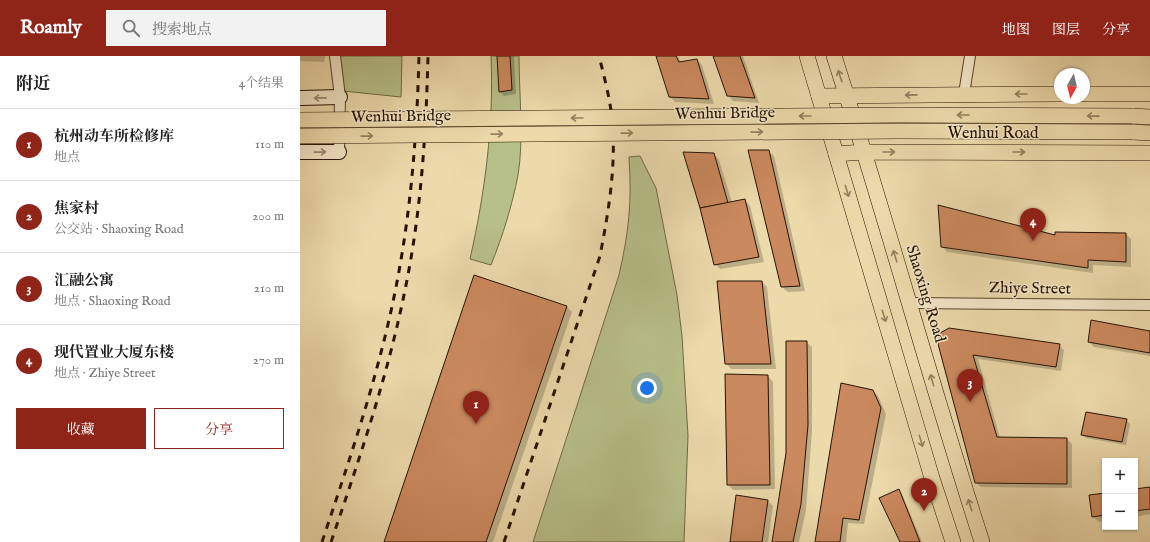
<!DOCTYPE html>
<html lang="zh">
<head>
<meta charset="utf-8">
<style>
	body { margin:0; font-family:"IM FELL English","Noto Serif SC",serif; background:#f2f2f2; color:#222 }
	.controls { position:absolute; right:12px; bottom:12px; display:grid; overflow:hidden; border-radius:0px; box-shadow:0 1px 3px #0004 }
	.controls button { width:36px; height:36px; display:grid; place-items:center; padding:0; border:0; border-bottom:1px solid #e0e0e0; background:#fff; color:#222; font:20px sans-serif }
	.compass { position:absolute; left:754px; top:12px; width:36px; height:36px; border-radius:50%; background:#fff; box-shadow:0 1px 3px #0004; rotate:188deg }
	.you { position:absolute; left:347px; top:332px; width:14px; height:14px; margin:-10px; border:3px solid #fff; border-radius:50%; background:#1a73e8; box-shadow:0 0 0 6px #1a73e833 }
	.badge { display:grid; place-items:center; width:26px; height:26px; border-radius:50%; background:#8f2418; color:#fff; font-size:13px; font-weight:700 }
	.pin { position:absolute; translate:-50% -33px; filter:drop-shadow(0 1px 2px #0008) }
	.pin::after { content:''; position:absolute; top:21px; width:14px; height:12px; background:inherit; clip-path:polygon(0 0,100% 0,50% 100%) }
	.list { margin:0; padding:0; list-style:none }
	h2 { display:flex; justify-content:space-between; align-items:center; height:52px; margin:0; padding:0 16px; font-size:17px }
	h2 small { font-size:13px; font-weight:400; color:#767676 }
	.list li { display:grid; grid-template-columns:26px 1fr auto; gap:12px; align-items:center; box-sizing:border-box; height:72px; padding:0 16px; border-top:1px solid #e0e0e0 }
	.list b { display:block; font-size:15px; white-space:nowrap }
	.list p { margin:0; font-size:13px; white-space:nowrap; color:#767676 }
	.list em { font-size:13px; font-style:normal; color:#767676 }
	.actions { display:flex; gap:8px; padding:12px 16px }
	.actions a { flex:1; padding:9px 0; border:1px solid #8f2418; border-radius:0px; text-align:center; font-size:14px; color:#8f2418 }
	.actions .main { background:#8f2418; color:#fff }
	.icon { flex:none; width:22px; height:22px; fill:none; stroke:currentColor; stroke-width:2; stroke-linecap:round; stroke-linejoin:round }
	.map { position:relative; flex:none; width:850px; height:486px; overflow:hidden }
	header { display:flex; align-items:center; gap:24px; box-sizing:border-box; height:56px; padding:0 20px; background:#8f2418; color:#fff }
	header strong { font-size:19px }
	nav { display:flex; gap:22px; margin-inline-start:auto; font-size:14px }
	.search { width:280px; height:36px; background:#f2f2f2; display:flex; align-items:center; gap:10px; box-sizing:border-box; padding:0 14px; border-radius:0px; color:#767676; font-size:15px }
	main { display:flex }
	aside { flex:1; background:#fff }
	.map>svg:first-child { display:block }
	.green { fill:#b8c089; stroke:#6f6945 }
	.shadow { fill:#0003 }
	.building { fill:#cb895f; stroke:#261201 }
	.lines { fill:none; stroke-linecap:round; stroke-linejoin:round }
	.street-casing { stroke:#58442c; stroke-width:12 }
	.secondary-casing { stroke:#261201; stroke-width:16 }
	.primary-casing { stroke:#261201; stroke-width:16 }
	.street { stroke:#f3e7c8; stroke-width:10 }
	.secondary { stroke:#f3e7c8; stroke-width:14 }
	.primary { stroke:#eddaab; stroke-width:15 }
	.rail { stroke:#261201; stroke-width:3; stroke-dasharray:7 7; stroke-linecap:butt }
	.primary-bridge-casing { stroke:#261201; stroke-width:16; stroke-linecap:butt }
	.primary-bridge { stroke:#eddaab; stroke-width:15 }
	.oneway { stroke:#93805e }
	.oneway2 { stroke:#97876e }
	.labels { text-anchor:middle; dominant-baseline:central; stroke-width:3; stroke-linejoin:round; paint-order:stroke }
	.street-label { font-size:16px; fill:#261201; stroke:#f3e7c8 }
</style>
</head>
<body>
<header>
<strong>Roamly</strong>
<div class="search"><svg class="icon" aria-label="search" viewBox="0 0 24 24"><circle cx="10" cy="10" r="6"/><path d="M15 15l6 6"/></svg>搜索地点</div>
<nav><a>地图</a><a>图层</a><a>分享</a></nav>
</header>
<main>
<aside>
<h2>附近<small>4个结果</small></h2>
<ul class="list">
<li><span class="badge">1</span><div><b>杭州动车所检修库</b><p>地点</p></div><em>110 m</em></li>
<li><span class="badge">2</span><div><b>焦家村</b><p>公交站 · Shaoxing Road</p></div><em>200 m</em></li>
<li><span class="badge">3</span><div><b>汇融公寓</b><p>地点 · Shaoxing Road</p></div><em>210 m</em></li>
<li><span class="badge">4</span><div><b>现代置业大厦东楼</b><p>地点 · Zhiye Street</p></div><em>270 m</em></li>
</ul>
<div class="actions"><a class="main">收藏</a><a>分享</a></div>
</aside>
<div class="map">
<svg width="850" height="486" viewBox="0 0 850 486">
	<rect width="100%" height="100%" fill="#eddaab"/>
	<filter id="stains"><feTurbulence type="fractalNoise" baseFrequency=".005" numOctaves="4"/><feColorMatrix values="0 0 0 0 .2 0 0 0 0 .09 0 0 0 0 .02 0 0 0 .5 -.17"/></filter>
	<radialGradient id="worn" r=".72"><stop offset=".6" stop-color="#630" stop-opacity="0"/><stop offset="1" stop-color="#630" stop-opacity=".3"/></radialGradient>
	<g class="green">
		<path d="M40,0H102L101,41L43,35Z"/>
		<path d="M191,0H219C219,36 224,84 218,119C212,150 203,179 191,209L170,203C185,137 194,68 191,0Z"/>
		<path d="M340,100L356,132L377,239L382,280L388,380L384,486H233L319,219C329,175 332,146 329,101Z"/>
	</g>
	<g class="shadow">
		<path d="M0,0H25L24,6L0,5Z"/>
		<path d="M198,0H214L216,38L204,40L200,36Z"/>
		<path d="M357,0H378L381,7L397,4L402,9L414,48L375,46L370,41Z"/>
		<path d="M414,0H443L459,47L433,45L428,39Z"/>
		<path d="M468,95L474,100L505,235L488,236L482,231Z"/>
		<path d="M414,98L419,104L432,147L445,144L450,150L464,206L420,213L415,208Z"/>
		<path d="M826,178L831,183V211L793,209V217L647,196L642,190L756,180Z"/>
		<path d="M175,220L267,251L272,256L193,486H86Z"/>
		<path d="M462,226L467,231L476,313H431L426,307Z"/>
		<path d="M646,274L759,289L764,294L761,315L678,303L700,382L767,383L772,388V432L681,431L675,426L639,288V281Z"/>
		<path d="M850,276V300L794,291L789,286Z"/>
		<path d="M506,286L512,291V375L506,454L499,486H472Z"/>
		<path d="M426,319L468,320L473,326L475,433L433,434L428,428Z"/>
		<path d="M573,335L578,340L586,358L564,468L548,467L546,486H516Z"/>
		<path d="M826,364L830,368L826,389L786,382L783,378Z"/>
		<path d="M850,432V458L835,461V434Z"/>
		<path d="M599,434L602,438L622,486H601Z"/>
		<path d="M805,438V465L799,466L793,461Z"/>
		<path d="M468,445L473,450L468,486H431Z"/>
	</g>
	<g class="building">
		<path d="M197,0H210L212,34L199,36Z"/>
		<path d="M356,0H376L379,6L397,3L409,43L369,41Z"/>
		<path d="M413,0H440L455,42L427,40Z"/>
		<path d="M448,94H469L500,230L481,231Z"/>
		<path d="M383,96L414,97L428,147L400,152Z"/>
		<path d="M445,143L459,201L414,209L400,152Z"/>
		<path d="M638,149L755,179V176L826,177V206L788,204V212L641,191Z"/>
		<path d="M174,219L267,250L186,486H84Z"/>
		<path d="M417,225H462L471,308H425Z"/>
		<path d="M791,264L850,275V297L788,286Z"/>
		<path d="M649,272L760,288L756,311L673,299L697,381L767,382V428L675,427L638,288L640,277Z"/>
		<path d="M486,285H507L508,369L501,448L493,486H472L486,397Z"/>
		<path d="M425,318L468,319L470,429H427Z"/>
		<path d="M541,327L573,334L581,352L559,464L543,462L540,486H515Z"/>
		<path d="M786,356L827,363L822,386L781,379Z"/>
		<path d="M850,431V453L835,455V433Z"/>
		<path d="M599,433L620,486H600L579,442Z"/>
		<path d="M805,437V459L792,461L789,439Z"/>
		<path d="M436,439L468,444L462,486H430Z"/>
	</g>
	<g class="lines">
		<g class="street-casing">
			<g id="street">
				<path d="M35,0L40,41L39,96"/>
				<path d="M664,38L670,0"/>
				<path d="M610,247L850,249"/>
			</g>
		</g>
		<g class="secondary-casing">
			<g id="secondary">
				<path d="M0,42L40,41"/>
				<path d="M0,96H39"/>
			</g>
		</g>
		<g class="primary-casing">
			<g id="primary">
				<path d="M507,0L632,422L653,486"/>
				<path d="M534,0C586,161 630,325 682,486"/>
				<path d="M784,38H850"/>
				<path d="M519,40L760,38"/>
				<path d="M832,60L850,61"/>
				<path d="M833,76L850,77"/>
				<path d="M536,98L563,96L850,97"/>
			</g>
		</g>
		<use href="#street" class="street"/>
		<use href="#secondary" class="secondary"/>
		<use href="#primary" class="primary"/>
		<g class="rail">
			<path d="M22,486C50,402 79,318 96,231C111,155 117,78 119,0"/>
			<path d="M31,486C59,404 88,319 105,234C121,157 126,79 128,0"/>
			<path d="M204,486L300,200C308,158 315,118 313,75C312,50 305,24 299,0"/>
		</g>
		<g class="primary-bridge-casing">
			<g id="primary-bridge">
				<path d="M0,64L599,59L832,60"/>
				<path d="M0,80L598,75L833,76"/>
			</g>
		</g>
		<use href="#primary-bridge" class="primary-bridge"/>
	</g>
	<defs><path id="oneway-shaft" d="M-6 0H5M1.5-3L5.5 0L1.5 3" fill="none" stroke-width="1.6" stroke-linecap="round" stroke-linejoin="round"/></defs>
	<g class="oneway">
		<use href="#oneway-shaft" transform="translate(540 20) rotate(-108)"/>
		<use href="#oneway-shaft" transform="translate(721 38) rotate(-180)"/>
		<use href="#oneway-shaft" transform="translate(611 39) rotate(179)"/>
		<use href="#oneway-shaft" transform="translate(663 59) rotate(-180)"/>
		<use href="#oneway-shaft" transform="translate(505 60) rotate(180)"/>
		<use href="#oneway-shaft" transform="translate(793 60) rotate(-179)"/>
		<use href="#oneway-shaft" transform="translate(277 62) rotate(180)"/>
		<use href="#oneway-shaft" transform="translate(457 76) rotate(-1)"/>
		<use href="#oneway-shaft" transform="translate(327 77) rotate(-1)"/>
		<use href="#oneway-shaft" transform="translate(197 78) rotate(-1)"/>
		<use href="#oneway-shaft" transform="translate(67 80) rotate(-1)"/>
		<use href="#oneway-shaft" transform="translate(589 96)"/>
		<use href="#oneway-shaft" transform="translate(719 96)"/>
		<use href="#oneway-shaft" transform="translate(547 135) rotate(73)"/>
		<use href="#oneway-shaft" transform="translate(595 200) rotate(-107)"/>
		<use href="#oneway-shaft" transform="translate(584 260) rotate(73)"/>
		<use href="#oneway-shaft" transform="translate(632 324) rotate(-106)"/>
		<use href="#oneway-shaft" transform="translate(621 385) rotate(73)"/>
		<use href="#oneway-shaft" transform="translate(670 449) rotate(-108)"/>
	</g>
	<g class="oneway2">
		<use href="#oneway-shaft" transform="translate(20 42) rotate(179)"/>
		<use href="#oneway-shaft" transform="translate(20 96) rotate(-1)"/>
	</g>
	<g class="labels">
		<g class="street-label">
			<text transform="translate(425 58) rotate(-1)">Wenhui Bridge</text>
			<text transform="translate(101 61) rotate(-1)">Wenhui Bridge</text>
			<text x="693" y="78">Wenhui Road</text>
			<text transform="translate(730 233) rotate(1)">Zhiye Street</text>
			<text transform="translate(625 238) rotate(73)">Shaoxing Road</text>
		</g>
	</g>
	<rect width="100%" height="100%" filter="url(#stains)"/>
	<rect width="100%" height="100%" fill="url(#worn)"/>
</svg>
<div class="controls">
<button>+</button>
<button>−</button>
</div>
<svg class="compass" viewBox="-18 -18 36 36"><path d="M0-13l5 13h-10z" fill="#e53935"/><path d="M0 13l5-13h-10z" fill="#767676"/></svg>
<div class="you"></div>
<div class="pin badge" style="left:176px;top:368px">1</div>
<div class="pin badge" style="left:624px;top:455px">2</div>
<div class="pin badge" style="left:670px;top:346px">3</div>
<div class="pin badge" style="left:733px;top:185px">4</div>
</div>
</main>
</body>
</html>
